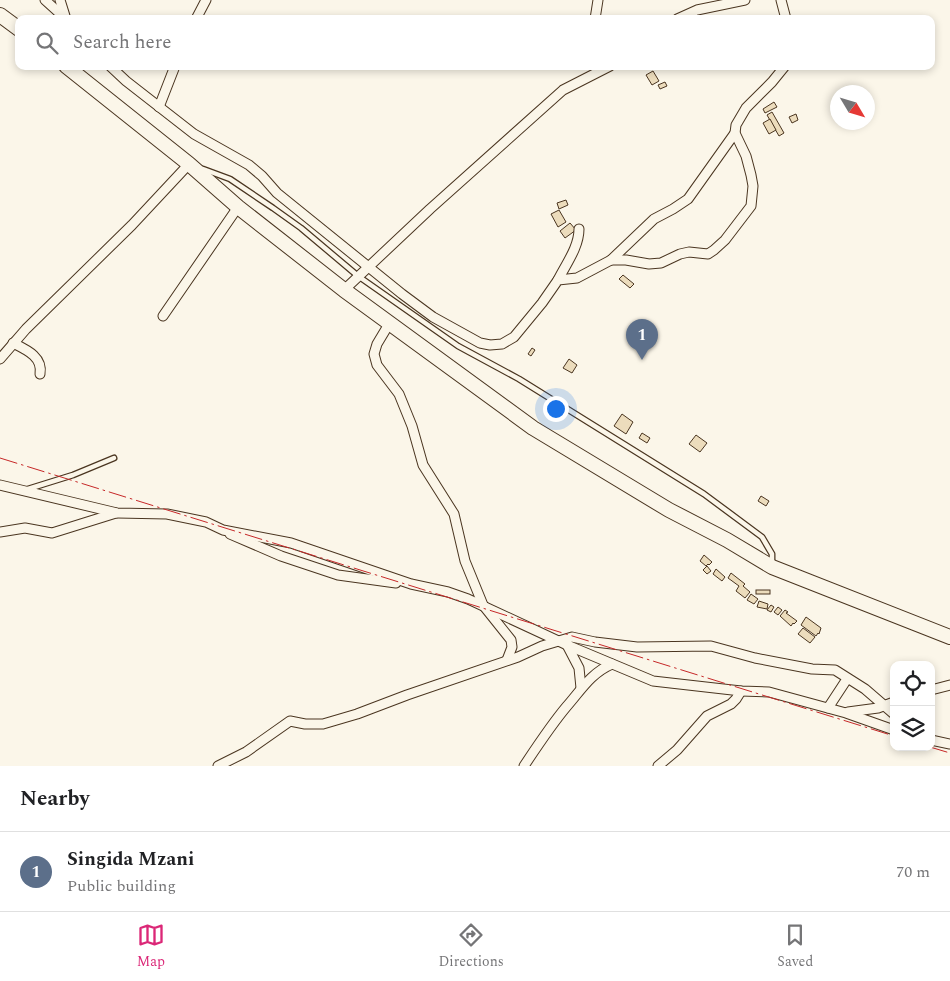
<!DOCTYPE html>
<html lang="en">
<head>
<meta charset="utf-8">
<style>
	body { margin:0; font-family:Spectral,serif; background:#f2f2f2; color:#202124 }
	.controls { position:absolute; right:15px; bottom:15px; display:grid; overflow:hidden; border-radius:10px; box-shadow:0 2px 8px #0003 }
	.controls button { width:45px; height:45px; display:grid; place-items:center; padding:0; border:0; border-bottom:1px solid #e0e0e0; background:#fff; color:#202124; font:25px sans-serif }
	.compass { position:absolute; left:830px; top:85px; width:45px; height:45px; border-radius:50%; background:#fff; box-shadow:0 2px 8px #0003; rotate:128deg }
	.you { position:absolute; left:555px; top:408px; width:18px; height:18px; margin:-12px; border:4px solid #fff; border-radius:50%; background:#1a73e8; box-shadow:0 0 0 8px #1a73e833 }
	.badge { display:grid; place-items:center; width:32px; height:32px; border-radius:50%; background:#db2777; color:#fff; font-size:16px; font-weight:700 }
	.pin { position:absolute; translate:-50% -41px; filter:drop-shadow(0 1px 2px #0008) }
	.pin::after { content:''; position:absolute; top:26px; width:18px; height:15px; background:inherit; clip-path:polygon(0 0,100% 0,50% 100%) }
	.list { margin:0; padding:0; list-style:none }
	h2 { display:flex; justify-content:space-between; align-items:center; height:65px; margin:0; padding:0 20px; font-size:21px }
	h2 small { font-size:16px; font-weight:400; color:#757577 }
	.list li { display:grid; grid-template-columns:32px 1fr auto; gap:15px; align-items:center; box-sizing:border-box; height:80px; padding:0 20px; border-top:1px solid #e0e0e0 }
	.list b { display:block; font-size:19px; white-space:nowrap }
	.list p { margin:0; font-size:16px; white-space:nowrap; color:#757577 }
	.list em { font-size:16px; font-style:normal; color:#757577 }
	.icon { flex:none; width:28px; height:28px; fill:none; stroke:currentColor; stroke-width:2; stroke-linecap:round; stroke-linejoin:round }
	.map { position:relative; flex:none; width:950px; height:766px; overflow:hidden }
	.search { position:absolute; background:#fff; box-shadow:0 2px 8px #0003; left:15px; right:15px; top:15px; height:55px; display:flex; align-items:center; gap:12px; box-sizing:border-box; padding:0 18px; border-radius:10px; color:#757577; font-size:19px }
	.sheet { height:145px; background:#fff }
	nav { display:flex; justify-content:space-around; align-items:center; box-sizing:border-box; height:70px; border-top:1px solid #e0e0e0; background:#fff; font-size:14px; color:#757577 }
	nav a { display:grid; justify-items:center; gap:2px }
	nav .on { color:#db2777 }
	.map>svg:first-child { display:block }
	.building { fill:#ecdcbc; stroke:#4a3520 }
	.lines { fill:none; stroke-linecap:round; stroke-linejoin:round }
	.service-casing { stroke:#4a3520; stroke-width:7 }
	.minor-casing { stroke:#4a3520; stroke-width:11 }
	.trunk-casing { stroke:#4a3520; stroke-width:16 }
	.service { stroke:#fbf6e9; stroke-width:4.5 }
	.minor { stroke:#fbf6e9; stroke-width:9 }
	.trunk { stroke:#fbf6e9; stroke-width:14 }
	.power { stroke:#c62828; stroke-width:1; stroke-dasharray:18 4 2.5 4; stroke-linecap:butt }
</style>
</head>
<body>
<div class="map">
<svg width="950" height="766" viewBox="0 0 950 766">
	<rect width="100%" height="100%" fill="#fbf6e9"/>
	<g class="building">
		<path d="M653,71L659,81L652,85L646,75Z"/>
		<path d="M665,82L667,86L660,89L658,85Z"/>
		<path d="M774,102L777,107L765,113L763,109Z"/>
		<path d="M772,112L784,133L779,136L767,115Z"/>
		<path d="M796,114L798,120L792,123L789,117Z"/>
		<path d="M770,119L776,130L769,134L763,123Z"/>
		<path d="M566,200L568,205L559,209L557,203Z"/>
		<path d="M559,210L566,222L558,227L551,214Z"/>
		<path d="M570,223L576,230L565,238L560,231Z"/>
		<path d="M623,275L634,284L630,288L619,279Z"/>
		<path d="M532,348L535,350L531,356L528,354Z"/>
		<path d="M569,359L577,365L572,373L563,368Z"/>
		<path d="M622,414L633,422L626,434L614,426Z"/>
		<path d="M642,433L650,438L647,443L639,438Z"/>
		<path d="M696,435L707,443L700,452L689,444Z"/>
		<path d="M761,496L769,501L766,506L758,501Z"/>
		<path d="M704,555L712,562L709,565L708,564L706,566L700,561Z"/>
		<path d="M707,566L711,571L707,574L703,570Z"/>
		<path d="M716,569L725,577L722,581L713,574Z"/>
		<path d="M731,573L745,584L743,586L750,592L745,598L736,591L739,586L728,578Z"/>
		<rect x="756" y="590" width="14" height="4"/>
		<path d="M751,594L758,599L754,604L747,600Z"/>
		<path d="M759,601L768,604L767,609L757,607Z"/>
		<path d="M771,605L774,607L771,612L767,610Z"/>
		<path d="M778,607L782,610L778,615L774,612Z"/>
		<path d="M785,610L788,612L786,613L797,621L794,624L793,623L791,626L780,616Z"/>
		<path d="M806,617L821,628L819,634L818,633L816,636L801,625Z"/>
		<path d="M803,628L815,637L810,643L798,634Z"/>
	</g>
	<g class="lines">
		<g class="service-casing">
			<g id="service">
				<path d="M203,169L230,179L273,208L301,228L358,276L458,346L519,379L704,494L762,537L772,554V563"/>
				<path d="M28,489L73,475L114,458"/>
			</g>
		</g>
		<g class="minor-casing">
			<g id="minor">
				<path d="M45,0L66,19"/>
				<path d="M60,0L65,16"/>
				<path d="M781,0L786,19"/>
				<path d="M196,19L206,0"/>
				<path d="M595,19L598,0"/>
				<path d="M677,19L697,10L745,0"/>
				<path d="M110,66L126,81L194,134L249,165L262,176L277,193L402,294L433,317L480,343L490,345L502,344L514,337L542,303L558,280L577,278L611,260L654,219L673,209L688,199L735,133"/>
				<path d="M159,107L175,66"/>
				<path d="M611,260H626L649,264L661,263L680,254L689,252L708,254L714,250L725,240L751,206L753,186L751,175L746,156L735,133L736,125L746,108L772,82L785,66"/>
				<path d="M558,280C566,264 579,247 579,229"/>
				<path d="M344,290L430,209L563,90L610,66"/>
				<path d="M163,316L238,207"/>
				<path d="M389,324L377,344L374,354L377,365L399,394L412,426L423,465L454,514L465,561L483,605L511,640L512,647L507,660"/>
				<path d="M13,343C27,350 43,357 40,374"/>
				<path d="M0,359L26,329L132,225L189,164"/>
				<path d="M0,485L117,513L167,514L206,522L223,530L291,543L411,584L448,592L468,599L567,645L653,681L741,691L769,692L846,713L894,730"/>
				<path d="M0,532L25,528L52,533L116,513"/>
				<path d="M230,534L281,556L338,575L396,583"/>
				<path d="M567,645L579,668L581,688"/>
				<path d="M931,690L950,685"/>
				<path d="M828,708L847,679"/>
				<path d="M848,712L878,708L894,702"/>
				<path d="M931,740L950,744"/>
				<path d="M218,766L246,752L290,721L305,724H323L357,714L407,695L518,657L542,646L572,637L595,642L637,647L711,646L755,658L812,669L835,670L865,689L894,714"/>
				<path d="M524,766C538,745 551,725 567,706C581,690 591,673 612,664"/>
				<path d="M658,766L677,750L707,716L731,704L736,699L741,691"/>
			</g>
		</g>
		<g class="trunk-casing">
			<g id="trunk">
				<path d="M0,15L19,29"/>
				<path d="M66,66L189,164L238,207L344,290L533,428L669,510L727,540L772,567L950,637"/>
			</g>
		</g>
		<use href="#service" class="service"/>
		<use href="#minor" class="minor"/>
		<use href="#trunk" class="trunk"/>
		<g class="power">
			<path d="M0,458L894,736"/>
			<path d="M930,747L950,753"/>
		</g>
	</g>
</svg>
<div class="controls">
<button><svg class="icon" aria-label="locate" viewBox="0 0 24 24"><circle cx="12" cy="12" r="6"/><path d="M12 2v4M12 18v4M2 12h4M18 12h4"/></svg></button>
<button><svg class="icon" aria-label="layers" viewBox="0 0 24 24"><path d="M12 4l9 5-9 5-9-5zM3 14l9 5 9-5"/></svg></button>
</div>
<svg class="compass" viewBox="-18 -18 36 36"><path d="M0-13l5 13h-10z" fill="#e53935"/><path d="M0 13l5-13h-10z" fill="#757577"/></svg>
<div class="you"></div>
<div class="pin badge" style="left:642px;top:360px;background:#5c6f8a">1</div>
<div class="search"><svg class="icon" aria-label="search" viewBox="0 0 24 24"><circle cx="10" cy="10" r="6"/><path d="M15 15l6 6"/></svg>Search here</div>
</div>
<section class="sheet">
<h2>Nearby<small></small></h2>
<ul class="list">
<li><span class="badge" style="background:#5c6f8a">1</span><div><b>Singida Mzani</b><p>Public building</p></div><em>70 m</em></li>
</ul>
</section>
<nav>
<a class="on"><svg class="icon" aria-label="map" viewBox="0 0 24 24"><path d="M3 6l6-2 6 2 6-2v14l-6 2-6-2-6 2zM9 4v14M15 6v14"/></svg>Map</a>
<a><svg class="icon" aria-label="directions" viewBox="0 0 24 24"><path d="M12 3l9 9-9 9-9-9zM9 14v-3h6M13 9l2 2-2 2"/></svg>Directions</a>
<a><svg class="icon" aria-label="saved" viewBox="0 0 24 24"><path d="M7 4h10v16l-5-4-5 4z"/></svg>Saved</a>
</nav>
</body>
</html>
